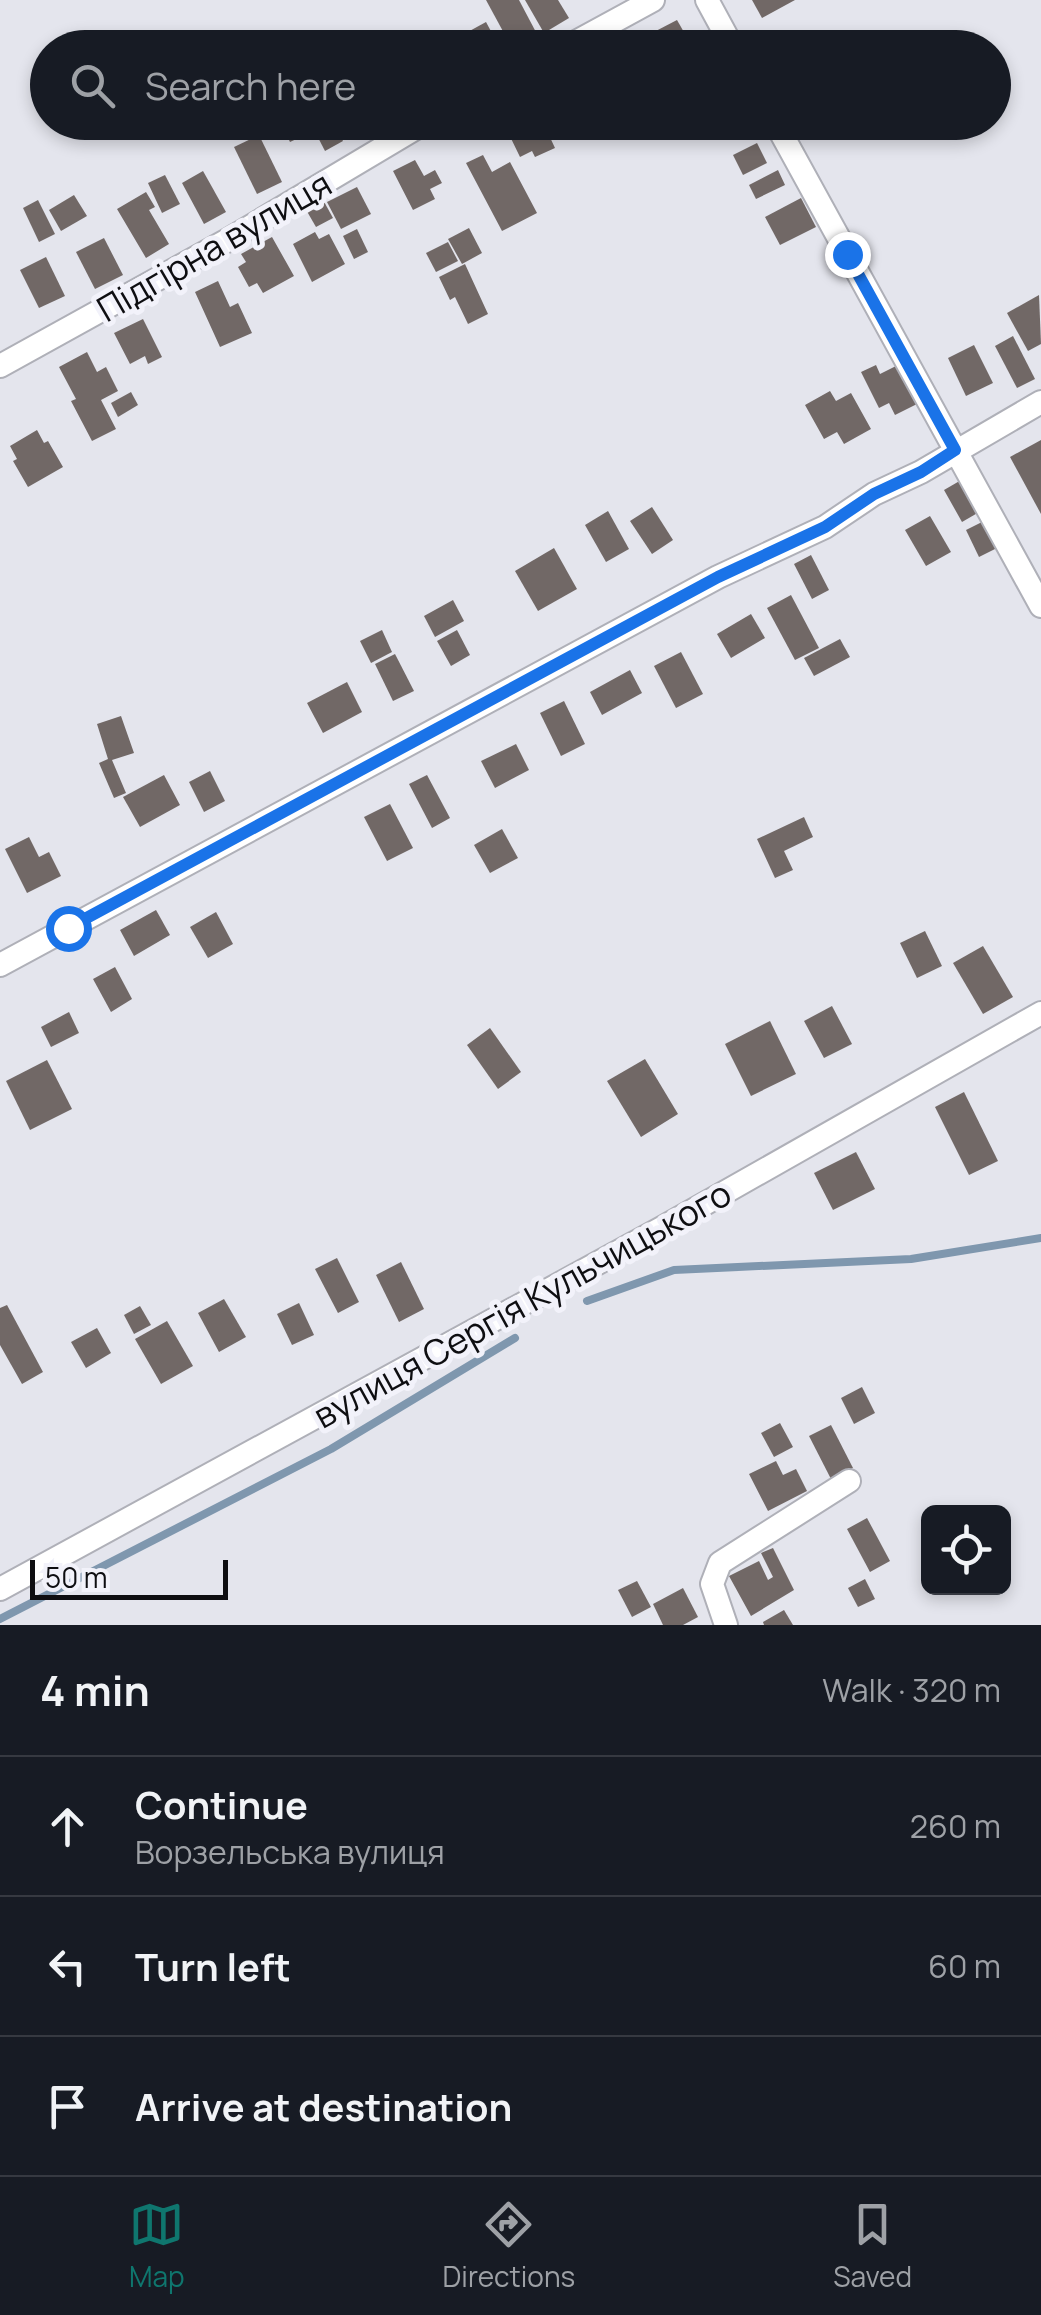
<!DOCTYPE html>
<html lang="en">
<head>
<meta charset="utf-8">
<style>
	body { margin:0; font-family:Manrope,sans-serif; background:#242831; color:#f1f3f6 }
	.controls { position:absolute; right:30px; bottom:30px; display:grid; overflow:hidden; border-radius:15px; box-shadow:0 5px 15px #0003 }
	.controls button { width:90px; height:90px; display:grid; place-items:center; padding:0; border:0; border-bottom:2px solid #363941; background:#171b24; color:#f1f3f6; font:50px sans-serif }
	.scale { position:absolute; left:30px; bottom:25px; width:198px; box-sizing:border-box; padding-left:10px; border:5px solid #0e0e11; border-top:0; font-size:28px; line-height:35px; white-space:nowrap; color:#0e0e11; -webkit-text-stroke:8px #f2f2fa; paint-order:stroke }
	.stop { position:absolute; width:30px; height:30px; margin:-22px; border:8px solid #1a73e8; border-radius:50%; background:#fff }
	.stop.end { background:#1a73e8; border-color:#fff; box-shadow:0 2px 10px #0008 }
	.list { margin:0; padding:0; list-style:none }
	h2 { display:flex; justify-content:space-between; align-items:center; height:130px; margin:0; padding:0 40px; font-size:42px }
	h2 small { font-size:32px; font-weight:400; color:#9ea1a6 }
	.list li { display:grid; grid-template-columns:65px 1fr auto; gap:30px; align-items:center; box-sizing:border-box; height:140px; padding:0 40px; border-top:2px solid #363941 }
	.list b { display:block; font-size:38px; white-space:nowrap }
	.list p { margin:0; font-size:32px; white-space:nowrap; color:#9ea1a6 }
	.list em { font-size:32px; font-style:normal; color:#9ea1a6 }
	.icon { flex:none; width:55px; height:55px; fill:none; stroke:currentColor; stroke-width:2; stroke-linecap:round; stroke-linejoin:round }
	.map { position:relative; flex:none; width:1041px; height:1625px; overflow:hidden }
	.search { position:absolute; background:#171b24; box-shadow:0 5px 15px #0003; left:30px; right:30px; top:30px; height:110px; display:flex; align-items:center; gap:25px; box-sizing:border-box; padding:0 35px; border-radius:55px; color:#9ea1a6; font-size:38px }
	.sheet { height:550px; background:#171b24 }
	nav { display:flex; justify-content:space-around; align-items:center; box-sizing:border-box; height:140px; border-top:2px solid #363941; background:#171b24; font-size:28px; color:#9ea1a6 }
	nav a { display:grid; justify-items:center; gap:5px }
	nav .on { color:#0f766e }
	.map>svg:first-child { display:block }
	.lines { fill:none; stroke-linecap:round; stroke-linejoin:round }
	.stream { stroke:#7f97ae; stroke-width:8 }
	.building { fill:#716866 }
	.street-casing { stroke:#afb0b8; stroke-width:26 }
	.street { stroke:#fff; stroke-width:22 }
	.route { stroke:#1a73e8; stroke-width:12 }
	.labels { text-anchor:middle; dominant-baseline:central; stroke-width:10; stroke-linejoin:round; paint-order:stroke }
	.street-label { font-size:35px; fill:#0e0e11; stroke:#f2f2fa }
</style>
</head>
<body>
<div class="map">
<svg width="1041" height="1625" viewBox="0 0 1041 1625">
	<rect width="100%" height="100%" fill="#e4e5ed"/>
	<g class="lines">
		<g class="stream">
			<path d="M587,1301L674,1270L911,1259L1041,1238"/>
			<path d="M0,1619L331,1449L515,1338"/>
		</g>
	</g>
	<g class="building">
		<path d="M486,0H519L538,36L512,48Z"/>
		<path d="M525,0H558L569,18L544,33Z"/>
		<path d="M752,0H795L762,18Z"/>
		<path d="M677,20L689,41L676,48H660L652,33Z"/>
		<path d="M486,22L500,48H459L455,39Z"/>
		<path d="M258,122H299L305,135L290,142L281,123L263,133Z"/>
		<path d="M310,122H333L343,141L325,151Z"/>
		<path d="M358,122H394L366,138Z"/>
		<path d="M503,122H533L539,135L547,131L555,148L535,157L532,151L520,157Z"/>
		<path d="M259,135L282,182L257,194L234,147Z"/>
		<path d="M757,143L767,163L743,175L733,155Z"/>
		<path d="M483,155L492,172L510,162L537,213L502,231L466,163Z"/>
		<path d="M415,160L424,176L435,170L442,183L430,189L435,199L413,210L393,171Z"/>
		<path d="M778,170L785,185L756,199L749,185Z"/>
		<path d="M203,171L226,212L204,224L182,183Z"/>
		<path d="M165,175L180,204L162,213L148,183Z"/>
		<path d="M357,187L371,214L341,229L327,202Z"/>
		<path d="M146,192L155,207L149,210L169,244L146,258L117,209Z"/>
		<path d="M74,195L87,216L61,231L49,210Z"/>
		<path d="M322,198L333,218L316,227L305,208Z"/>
		<path d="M801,198L816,227L780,245L765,217Z"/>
		<path d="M38,200L55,234L39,242L23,208Z"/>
		<path d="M469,228L482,253L462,264L448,239Z"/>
		<path d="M357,229L368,252L354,259L343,236Z"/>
		<path d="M315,232L319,239L329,234L345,264L312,282L293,244Z"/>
		<path d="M272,237L294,276L263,293L257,283L249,287L238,267L246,262L241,254Z"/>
		<path d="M104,238L123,275L95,289L76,252Z"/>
		<path d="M448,242L458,261L436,272L426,253Z"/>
		<path d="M46,257L65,296L39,308L20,270Z"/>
		<path d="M465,264L488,314L468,324L455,297L450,300L439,277Z"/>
		<path d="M218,281L230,307L238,303L252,333L220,347L195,292Z"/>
		<path d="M1039,295L1041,344L1028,351L1007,313Z"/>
		<path d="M143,319L162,357L148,364L145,356L130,364L114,333Z"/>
		<path d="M1013,336L1035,379L1017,388L995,346Z"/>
		<path d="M974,345L993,383L966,396L948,358Z"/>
		<path d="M87,352L97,372L106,367L118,391L101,400L116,429L92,441L71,401L76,399L59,367Z"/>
		<path d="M876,365L880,374L898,365L917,404L895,415L889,403L879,408L861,372Z"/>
		<path d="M830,391L836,401L851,393L871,429L844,444L837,432L824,439L805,405Z"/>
		<path d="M131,392L138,405L118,417L111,403Z"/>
		<path d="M37,430L44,443L48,441L63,467L28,487L13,461L17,459L10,446Z"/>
		<path d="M1041,440V514L1010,457Z"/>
		<path d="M963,479L981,511L962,522L944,490Z"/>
		<path d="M652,507L673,540L652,554L630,521Z"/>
		<path d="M608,511L629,549L606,562L585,525Z"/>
		<path d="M930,516L951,552L926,566L905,530Z"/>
		<path d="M986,520L999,547L979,557L966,530Z"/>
		<path d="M554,548L577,589L538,611L515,571Z"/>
		<path d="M811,555L829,590L812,599L794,564Z"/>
		<path d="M791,595L819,648L795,660L767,608Z"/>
		<path d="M453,600L464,621L435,637L424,616Z"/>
		<path d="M751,614L765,638L731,658L717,634Z"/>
		<path d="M382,630L392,652L371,663L360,641Z"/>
		<path d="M457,630L470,655L451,666L437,641Z"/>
		<path d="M840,639L850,657L814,676L804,658Z"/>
		<path d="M681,652L703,694L676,708L654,666Z"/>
		<path d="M395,654L414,691L393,701L375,664Z"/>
		<path d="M630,670L642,693L602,715L590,692Z"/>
		<path d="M347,682L362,712L323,733L307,703Z"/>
		<path d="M564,701L585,744L561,756L540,713Z"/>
		<path d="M121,716L134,753L112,760L126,793L114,798L99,763L108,759L97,724Z"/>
		<path d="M516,744L529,770L495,788L481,761Z"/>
		<path d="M210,771L225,801L204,812L189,782Z"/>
		<path d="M164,775L180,805L140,827L123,797Z"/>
		<path d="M427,775L450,818L432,828L409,784Z"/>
		<path d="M390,804L413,848L387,861L364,817Z"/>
		<path d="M804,817L813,837L784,851L793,870L775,878L757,839Z"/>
		<path d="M502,829L518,858L490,873L474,845Z"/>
		<path d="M29,837L39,857L49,852L61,876L27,893L5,849Z"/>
		<path d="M156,910L170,935L134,956L120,930Z"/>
		<path d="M216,912L233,944L208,958L190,927Z"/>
		<path d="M925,931L942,966L917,978L900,943Z"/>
		<path d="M983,946L1013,997L983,1014L953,963Z"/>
		<path d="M115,967L132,999L111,1012L93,979Z"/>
		<path d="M832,1006L852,1044L824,1058L804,1021Z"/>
		<path d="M69,1012L79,1033L51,1047L41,1027Z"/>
		<path d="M770,1021L796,1074L751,1096L725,1044Z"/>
		<path d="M490,1028L521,1072L498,1089L467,1045Z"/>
		<path d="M645,1059L678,1114L641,1137L607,1081Z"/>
		<path d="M47,1060L72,1109L30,1130L6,1081Z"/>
		<path d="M964,1092L998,1161L969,1175L935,1107Z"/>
		<path d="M856,1152L875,1189L833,1210L814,1173Z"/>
		<path d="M337,1258L359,1302L338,1313L315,1269Z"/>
		<path d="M401,1262L424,1309L399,1322L376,1275Z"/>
		<path d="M224,1299L246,1337L219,1352L198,1313Z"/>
		<path d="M299,1303L314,1335L292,1345L277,1314Z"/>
		<path d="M7,1305L43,1372L22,1384L0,1345V1308Z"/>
		<path d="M140,1306L151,1325L134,1334L124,1315Z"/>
		<path d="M167,1321L193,1366L161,1384L135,1339Z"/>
		<path d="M97,1328L111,1353L86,1368L71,1342Z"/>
		<path d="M862,1387L875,1413L854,1424L841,1398Z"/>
		<path d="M780,1423L793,1447L774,1457L761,1433Z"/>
		<path d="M831,1425L853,1468L831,1479L809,1436Z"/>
		<path d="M776,1461L783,1475L796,1469L807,1491L768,1511L749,1474Z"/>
		<path d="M867,1518L890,1561L870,1572L847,1529Z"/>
		<path d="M773,1548L794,1590L751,1616L729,1576L759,1561L768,1580L773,1577L761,1553Z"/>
		<path d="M865,1579L875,1599L858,1607L848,1588Z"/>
		<path d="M637,1581L651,1607L632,1617L618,1590Z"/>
		<path d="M683,1588L698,1617L683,1625H663L653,1604Z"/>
		<path d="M784,1610L793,1625H764L763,1622Z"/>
	</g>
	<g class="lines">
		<g class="street-casing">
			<g id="street">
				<path d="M707,0L733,48"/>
				<path d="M565,48L653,0"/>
				<path d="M775,122L1041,606"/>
				<path d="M0,366L228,240L426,122"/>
				<path d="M0,965L718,577L825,527L874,494L921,472L1041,402"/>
				<path d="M0,1589L662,1228L1041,1013"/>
				<path d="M726,1625L712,1584L720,1563L849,1481"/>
			</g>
		</g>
		<use href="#street" class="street"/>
	</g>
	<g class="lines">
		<path class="route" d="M68,928L718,577L825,527L874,494L921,472L955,450L847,254"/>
	</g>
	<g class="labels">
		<g class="street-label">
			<text transform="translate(214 246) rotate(-30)">Підгірна вулиця</text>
			<text transform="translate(522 1304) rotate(-29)">вулиця Сергія Кульчицького</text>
		</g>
	</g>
</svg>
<div class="controls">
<button><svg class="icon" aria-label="locate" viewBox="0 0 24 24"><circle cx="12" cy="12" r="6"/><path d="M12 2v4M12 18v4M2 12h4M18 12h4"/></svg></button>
</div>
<div class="scale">50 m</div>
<div class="stop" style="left:68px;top:928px"></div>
<div class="stop end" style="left:847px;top:254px"></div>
<div class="search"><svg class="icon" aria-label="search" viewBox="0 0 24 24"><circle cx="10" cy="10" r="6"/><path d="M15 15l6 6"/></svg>Search here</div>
</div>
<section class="sheet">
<h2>4 min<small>Walk · 320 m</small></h2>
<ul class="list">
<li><svg class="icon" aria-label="ahead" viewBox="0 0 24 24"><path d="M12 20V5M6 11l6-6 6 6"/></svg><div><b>Continue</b><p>Ворзельська вулиця</p></div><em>260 m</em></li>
<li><svg class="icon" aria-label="left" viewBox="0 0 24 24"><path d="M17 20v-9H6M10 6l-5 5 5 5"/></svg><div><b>Turn left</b></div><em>60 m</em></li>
<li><svg class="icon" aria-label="arrive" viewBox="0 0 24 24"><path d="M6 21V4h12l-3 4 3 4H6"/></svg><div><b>Arrive at destination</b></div></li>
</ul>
</section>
<nav>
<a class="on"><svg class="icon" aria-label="map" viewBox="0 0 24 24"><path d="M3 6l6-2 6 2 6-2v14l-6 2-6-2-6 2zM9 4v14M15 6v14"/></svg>Map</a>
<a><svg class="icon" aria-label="directions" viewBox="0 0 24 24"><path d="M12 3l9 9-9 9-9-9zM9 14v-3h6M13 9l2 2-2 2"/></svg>Directions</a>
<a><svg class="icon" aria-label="saved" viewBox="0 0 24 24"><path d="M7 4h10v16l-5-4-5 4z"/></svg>Saved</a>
</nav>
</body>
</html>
